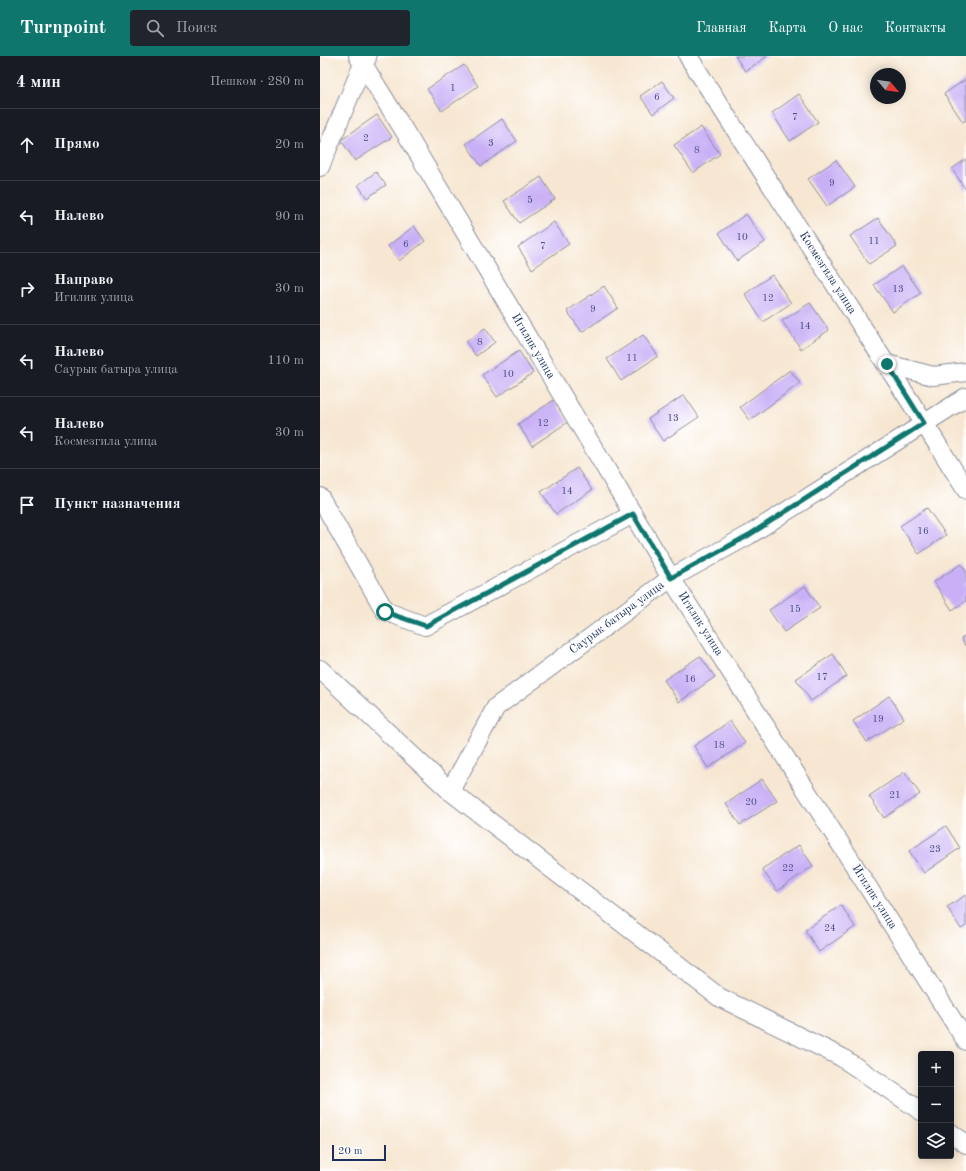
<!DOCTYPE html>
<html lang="ru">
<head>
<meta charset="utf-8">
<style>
	body { margin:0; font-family:"Old Standard TT",serif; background:#20242c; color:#f1f3f6 }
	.controls { position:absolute; right:12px; bottom:12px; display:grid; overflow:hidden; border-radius:4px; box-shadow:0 2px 10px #0003 }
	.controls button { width:36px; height:36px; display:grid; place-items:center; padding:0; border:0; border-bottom:1px solid #363941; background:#171b24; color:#f1f3f6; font:20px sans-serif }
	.compass { position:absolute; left:550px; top:12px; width:36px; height:36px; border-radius:50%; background:#171b24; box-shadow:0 2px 10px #0003; rotate:119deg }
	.scale { position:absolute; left:12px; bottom:10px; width:54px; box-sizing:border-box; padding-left:4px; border:2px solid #1b2f5e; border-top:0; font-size:11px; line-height:14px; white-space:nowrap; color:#1b2f5e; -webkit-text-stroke:3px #fff; paint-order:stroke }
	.stop { position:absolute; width:12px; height:12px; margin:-9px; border:3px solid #0f766e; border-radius:50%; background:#fff }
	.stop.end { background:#0f766e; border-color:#fff; box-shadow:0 1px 4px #0008 }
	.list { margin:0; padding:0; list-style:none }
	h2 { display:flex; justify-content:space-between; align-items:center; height:52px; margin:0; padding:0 16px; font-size:17px }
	h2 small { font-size:13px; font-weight:400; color:#9ea1a6 }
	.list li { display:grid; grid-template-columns:26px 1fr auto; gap:12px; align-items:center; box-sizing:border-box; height:72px; padding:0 16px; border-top:1px solid #363941 }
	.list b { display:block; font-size:15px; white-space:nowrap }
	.list p { margin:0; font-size:13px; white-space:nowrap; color:#9ea1a6 }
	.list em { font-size:13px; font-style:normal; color:#9ea1a6 }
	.icon { flex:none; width:22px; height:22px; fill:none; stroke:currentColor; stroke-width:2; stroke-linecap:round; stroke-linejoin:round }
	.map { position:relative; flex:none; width:646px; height:1115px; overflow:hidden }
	header { display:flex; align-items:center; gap:24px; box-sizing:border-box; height:56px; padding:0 20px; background:#0f766e; color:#fff }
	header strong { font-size:19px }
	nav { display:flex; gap:22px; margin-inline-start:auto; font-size:14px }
	.search { width:280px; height:36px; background:#20242c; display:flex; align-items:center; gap:10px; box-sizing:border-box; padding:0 14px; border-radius:4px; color:#9ea1a6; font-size:15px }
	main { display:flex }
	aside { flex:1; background:#171b24 }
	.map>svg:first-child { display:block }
	.building { fill:#c9b0f6 }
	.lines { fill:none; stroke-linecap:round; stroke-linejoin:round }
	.minor-casing { stroke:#898b98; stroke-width:20 }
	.minor { stroke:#fff; stroke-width:18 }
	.route { stroke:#0f766e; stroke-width:5 }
	.labels { text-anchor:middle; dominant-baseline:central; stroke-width:3.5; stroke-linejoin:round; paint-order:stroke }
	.number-label { font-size:10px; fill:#464f84 }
	.street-label { font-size:12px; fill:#1b2f5e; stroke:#fff }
</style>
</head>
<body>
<header>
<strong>Turnpoint</strong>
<div class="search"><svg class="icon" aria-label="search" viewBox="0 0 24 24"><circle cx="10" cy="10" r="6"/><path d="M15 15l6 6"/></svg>Поиск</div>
<nav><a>Главная</a><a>Карта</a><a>О нас</a><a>Контакты</a></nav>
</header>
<main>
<aside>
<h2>4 мин<small>Пешком · 280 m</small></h2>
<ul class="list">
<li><svg class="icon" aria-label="ahead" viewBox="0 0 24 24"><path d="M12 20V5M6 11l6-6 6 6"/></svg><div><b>Прямо</b></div><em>20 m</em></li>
<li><svg class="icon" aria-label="left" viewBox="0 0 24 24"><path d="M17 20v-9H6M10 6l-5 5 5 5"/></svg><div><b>Налево</b></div><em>90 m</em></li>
<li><svg class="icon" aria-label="right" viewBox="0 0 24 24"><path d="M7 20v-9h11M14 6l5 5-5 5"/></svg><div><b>Направо</b><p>Игилик улица</p></div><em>30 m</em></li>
<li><svg class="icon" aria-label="left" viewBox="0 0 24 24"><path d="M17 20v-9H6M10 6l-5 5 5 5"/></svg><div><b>Налево</b><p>Саурык батыра улица</p></div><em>110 m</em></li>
<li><svg class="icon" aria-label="left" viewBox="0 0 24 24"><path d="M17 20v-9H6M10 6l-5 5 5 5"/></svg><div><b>Налево</b><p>Космезгила улица</p></div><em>30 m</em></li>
<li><svg class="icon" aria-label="arrive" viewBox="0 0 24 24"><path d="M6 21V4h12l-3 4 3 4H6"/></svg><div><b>Пункт назначения</b></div></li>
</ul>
</aside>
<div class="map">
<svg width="646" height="1115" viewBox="0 0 646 1115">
	<rect width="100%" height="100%" fill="#fff"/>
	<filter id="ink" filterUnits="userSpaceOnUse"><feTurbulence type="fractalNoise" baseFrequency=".025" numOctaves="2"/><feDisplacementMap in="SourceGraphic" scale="8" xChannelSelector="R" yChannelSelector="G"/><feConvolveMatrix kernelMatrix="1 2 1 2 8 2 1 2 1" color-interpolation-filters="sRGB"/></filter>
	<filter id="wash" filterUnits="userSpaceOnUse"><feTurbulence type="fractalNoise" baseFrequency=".012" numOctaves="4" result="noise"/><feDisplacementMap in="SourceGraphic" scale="16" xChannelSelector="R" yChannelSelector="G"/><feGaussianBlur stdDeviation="0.9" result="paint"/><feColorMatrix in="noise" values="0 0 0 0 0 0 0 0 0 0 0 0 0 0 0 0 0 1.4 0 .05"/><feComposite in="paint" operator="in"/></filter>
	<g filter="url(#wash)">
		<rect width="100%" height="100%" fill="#f7e7d2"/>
		<g id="blocks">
			<g class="building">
				<path d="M415,0H448L425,15Z"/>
				<path d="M144,9L158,30L122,55L107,33Z"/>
				<path d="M646,23V64L643,66L624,38Z"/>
				<path d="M342,25L354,42L333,58L320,40Z"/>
				<path d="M479,38L498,66L470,85L452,57Z"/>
				<path d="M57,59L72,81L35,105L21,84Z"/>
				<path d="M182,63L197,85L161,110L146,88Z"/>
				<path d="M381,71L400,98L373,117L354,89Z"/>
				<path d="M646,103V134L632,113Z"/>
				<path d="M516,104L535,131L507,150L488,123Z"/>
				<path d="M56,116L66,129L47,142L38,129Z"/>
				<path d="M221,121L235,143L199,167L184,145Z"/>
				<path d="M426,158L445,186L417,205L399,177Z"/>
				<path d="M558,162L577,190L549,208L530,180Z"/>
				<path d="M234,166L249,188L212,213L198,191Z"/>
				<path d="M94,170L105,185L79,205L68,190Z"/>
				<path d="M582,210L601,237L573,256L554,229Z"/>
				<path d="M452,219L471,247L443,266L425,238Z"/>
				<path d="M284,230L298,252L262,276L247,255Z"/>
				<path d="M490,247L509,274L481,293L462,265Z"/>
				<path d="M165,272L175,286L156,300L146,286Z"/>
				<path d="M323,279L338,300L301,325L287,303Z"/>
				<path d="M199,295L213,317L177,341L162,319Z"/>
				<path d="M470,314L480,327L430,364L420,351Z"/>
				<path d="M364,339L379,361L343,385L328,363Z"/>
				<path d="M234,344L248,366L212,390L198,368Z"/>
				<path d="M257,412L272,434L236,458L221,436Z"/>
				<path d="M607,452L626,479L599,498L580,470Z"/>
				<path d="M641,508L646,515V545L632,554L614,526Z"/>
				<path d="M485,530L500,552L464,576L449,554Z"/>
				<path d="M646,579V591L641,583Z"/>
				<path d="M513,598L527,620L491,645L476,623Z"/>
				<path d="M380,600L395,621L359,646L344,624Z"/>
				<path d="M569,640L584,662L547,686L533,665Z"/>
				<path d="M410,665L425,687L388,712L374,690Z"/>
				<path d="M585,716L600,738L564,762L549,740Z"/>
				<path d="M442,723L457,745L420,769L406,748Z"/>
				<path d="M626,770L640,792L604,817L589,795Z"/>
				<path d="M479,789L493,810L457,835L442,813Z"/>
				<path d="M646,839V870L641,873L627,851Z"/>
				<path d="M521,849L535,871L499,896L485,874Z"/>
			</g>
		</g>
	</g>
	<g filter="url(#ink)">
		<use href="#blocks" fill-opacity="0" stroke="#898b98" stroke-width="1"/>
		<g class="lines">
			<g class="minor-casing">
				<g id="minor">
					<path id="s1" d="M38,0L90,84L351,522L646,985"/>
					<path id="s2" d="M368,0L604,367L646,434"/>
					<path d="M0,111L43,8L47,2"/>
					<path d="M567,308L613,320L646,316"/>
					<path d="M0,441L65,555L105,570L313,458"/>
					<path d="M0,613L130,735L399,941L521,1001L601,1055"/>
					<path id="s3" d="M130,735L176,651L351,522L429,479L646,341"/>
					<path d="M631,1077L646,1088"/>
				</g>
			</g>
			<use href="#minor" class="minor"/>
		</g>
	</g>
	<g class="lines" filter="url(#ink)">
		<path class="route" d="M65,556L106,570L313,458L351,522L429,479L604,367L567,308"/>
	</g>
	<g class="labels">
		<g class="number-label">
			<text x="133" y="32">1</text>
			<text x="337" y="41">6</text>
			<text x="475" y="61">7</text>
			<text x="46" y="82">2</text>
			<text x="171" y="87">3</text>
			<text x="377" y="94">8</text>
			<text x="512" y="127">9</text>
			<text x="210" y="144">5</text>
			<text x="422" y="181">10</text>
			<text x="554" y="185">11</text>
			<text x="86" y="188">6</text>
			<text x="223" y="190">7</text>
			<text x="578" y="233">13</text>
			<text x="448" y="242">12</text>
			<text x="273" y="253">9</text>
			<text x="485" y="270">14</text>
			<text x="160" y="286">8</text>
			<text x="312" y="302">11</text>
			<text x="188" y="318">10</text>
			<text x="353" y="362">13</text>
			<text x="223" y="367">12</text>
			<text x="247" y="435">14</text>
			<text x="603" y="475">16</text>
			<text x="475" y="553">15</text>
			<text x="502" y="621">17</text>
			<text x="370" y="623">16</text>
			<text x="558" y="663">19</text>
			<text x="399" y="689">18</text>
			<text x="575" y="739">21</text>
			<text x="431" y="746">20</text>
			<text x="615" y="793">23</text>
			<text x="468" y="812">22</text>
			<text x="510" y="872">24</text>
		</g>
		<g class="street-label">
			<text stroke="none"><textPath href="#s2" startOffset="258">Космезгила улица</textPath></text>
			<text stroke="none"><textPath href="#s1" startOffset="339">Игилик улица</textPath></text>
			<text stroke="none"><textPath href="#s3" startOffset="246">Саурык батыра улица</textPath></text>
			<text stroke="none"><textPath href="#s1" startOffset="663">Игилик улица</textPath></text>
			<text stroke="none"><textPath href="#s1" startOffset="987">Игилик улица</textPath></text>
		</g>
	</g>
</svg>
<div class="controls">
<button>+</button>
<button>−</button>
<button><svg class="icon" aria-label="layers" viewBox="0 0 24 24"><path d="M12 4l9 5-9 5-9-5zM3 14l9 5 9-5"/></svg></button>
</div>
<svg class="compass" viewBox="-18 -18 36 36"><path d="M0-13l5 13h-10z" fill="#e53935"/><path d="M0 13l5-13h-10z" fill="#9ea1a6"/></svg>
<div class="scale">20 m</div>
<div class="stop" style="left:65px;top:556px"></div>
<div class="stop end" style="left:567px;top:308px"></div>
</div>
</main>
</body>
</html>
